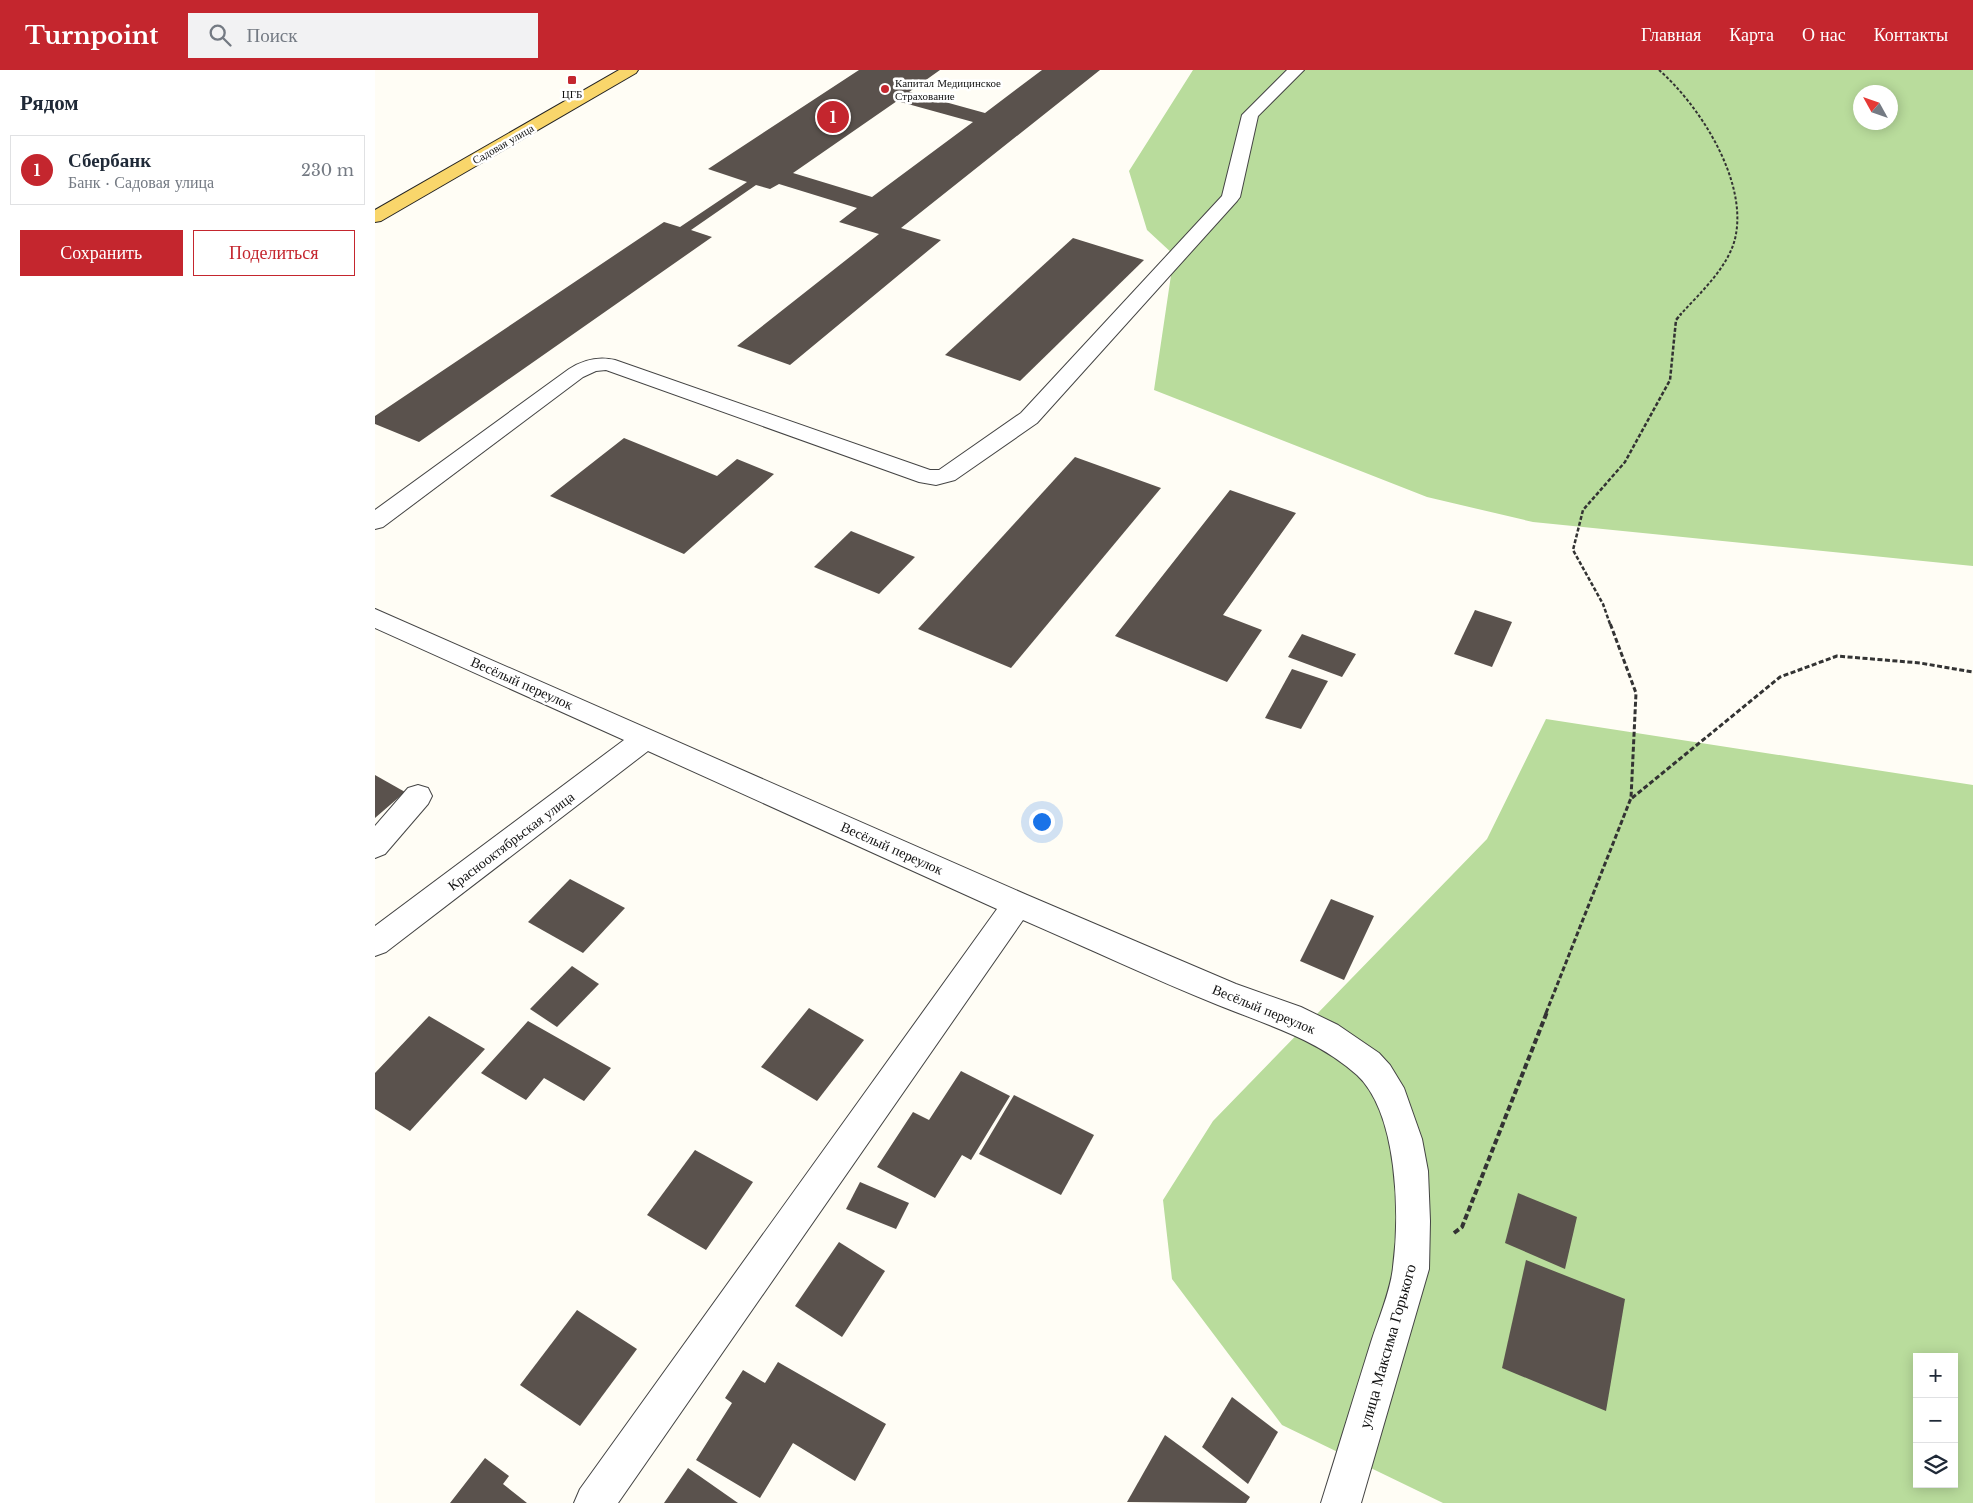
<!DOCTYPE html>
<html lang="ru">
<head>
<meta charset="utf-8">
<style>
	body { margin:0; font-family:"Libre Baskerville",serif; background:#f2f2f3; color:#1f2937 }
	.controls { position:absolute; right:15px; bottom:15px; display:grid; overflow:hidden; border-radius:0px; box-shadow:0 2px 12px #0003 }
	.controls button { width:45px; height:45px; display:grid; place-items:center; padding:0; border:0; border-bottom:1px solid #e0e1e3; background:#fff; color:#1f2937; font:25px sans-serif }
	.compass { position:absolute; left:1478px; top:15px; width:45px; height:45px; border-radius:50%; background:#fff; box-shadow:0 2px 12px #0003; rotate:310deg }
	.you { position:absolute; left:666px; top:751px; width:18px; height:18px; margin:-12px; border:4px solid #fff; border-radius:50%; background:#1a73e8; box-shadow:0 0 0 8px #1a73e833 }
	.badge { display:grid; place-items:center; width:32px; height:32px; border-radius:50%; background:#c4262e; color:#fff; font-size:16px; font-weight:700 }
	.pin { position:absolute; translate:-50% -50%; border:2px solid #fff; box-shadow:0 1px 5px #0006 }
	.list { margin:0; padding:0; list-style:none }
	h2 { display:flex; justify-content:space-between; align-items:center; height:65px; margin:0; padding:0 20px; font-size:21px }
	h2 small { font-size:16px; font-weight:400; color:#747a83 }
	.list li { display:grid; grid-template-columns:32px 1fr auto; gap:15px; align-items:center; box-sizing:border-box; height:70px; margin:0 10px 10px; padding:0 10px; border:1px solid #e0e1e3; border-radius:0px }
	.list b { display:block; font-size:19px; white-space:nowrap }
	.list p { margin:0; font-size:16px; white-space:nowrap; color:#747a83 }
	.list em { font-size:16px; font-style:normal; color:#747a83 }
	.actions { display:flex; gap:10px; padding:15px 20px }
	.actions a { flex:1; padding:11px 0; border:1px solid #c4262e; border-radius:0px; text-align:center; font-size:18px; color:#c4262e }
	.actions .main { background:#c4262e; color:#fff }
	.icon { flex:none; width:28px; height:28px; fill:none; stroke:currentColor; stroke-width:2; stroke-linecap:round; stroke-linejoin:round }
	.map { position:relative; flex:none; width:1598px; height:1433px; overflow:hidden }
	header { display:flex; align-items:center; gap:30px; box-sizing:border-box; height:70px; padding:0 25px; background:#c4262e; color:#fff }
	header strong { font-size:24px }
	nav { display:flex; gap:28px; margin-inline-start:auto; font-size:18px }
	.search { width:350px; height:45px; background:#f2f2f3; display:flex; align-items:center; gap:12px; box-sizing:border-box; padding:0 18px; border-radius:0px; color:#747a83; font-size:19px }
	main { display:flex }
	aside { flex:1; background:#fff }
	.map>svg:first-child { display:block }
	.forest { fill:#b9dc9c; fill-rule:evenodd }
	.building { fill:#5a524d; fill-rule:evenodd }
	.lines { fill:none; stroke-linecap:round; stroke-linejoin:round }
	.minor-casing { stroke:#444; stroke-width:2 }
	.major-casing { stroke:#222; stroke-width:2 }
	.path-far3 { stroke:#333; stroke-width:2; stroke-dasharray:3 2; stroke-linecap:butt }
	.path-far2 { stroke:#333; stroke-width:2.5; stroke-dasharray:4 2; stroke-linecap:butt }
	.path-far1 { stroke:#333; stroke-width:3; stroke-dasharray:5 2.5; stroke-linecap:butt }
	.path { stroke:#333; stroke-width:4; stroke-dasharray:6 3; stroke-linecap:butt }
	.minor { fill:#fff; fill-rule:evenodd }
	.major { fill:#f9d66b; fill-rule:evenodd }
	.poi-dot { fill:#c4262e; stroke:#fff; stroke-width:2 }
	.labels { text-anchor:middle; dominant-baseline:central; stroke-width:5; stroke-linejoin:round; paint-order:stroke }
	.far-poi-label { font-size:11px; fill:#111; stroke:#fff; text-anchor:start }
	.far-street-label { font-size:11px; fill:#111; stroke:#fff }
	.street-label { font-size:14px; fill:#111; stroke:#fff }
	.near-street-label { font-size:16px; fill:#111; stroke:#fff }
</style>
</head>
<body>
<header>
<strong>Turnpoint</strong>
<div class="search"><svg class="icon" aria-label="search" viewBox="0 0 24 24"><circle cx="10" cy="10" r="6"/><path d="M15 15l6 6"/></svg>Поиск</div>
<nav><a>Главная</a><a>Карта</a><a>О нас</a><a>Контакты</a></nav>
</header>
<main>
<aside>
<h2>Рядом<small></small></h2>
<ul class="list">
<li><span class="badge">1</span><div><b>Сбербанк</b><p>Банк · Садовая улица</p></div><em>230 m</em></li>
</ul>
<div class="actions"><a class="main">Сохранить</a><a>Поделиться</a></div>
</aside>
<div class="map">
<svg width="1598" height="1433" viewBox="0 0 1598 1433">
	<rect width="100%" height="100%" fill="#fffdf5"/>
	<g class="forest">
		<path d="M818,0H1598V496L1158,452L1052,427L779,320L799,185L772,160L754,101ZM1486,22H1516V52H1486Z"/>
		<path d="M1171,649L1598,715V1433H1068L907,1355L797,1209L788,1130L838,1051L1112,769ZM1542,1287H1579V1414H1542Z"/>
	</g>
	<g class="building">
		<path d="M484,0H565L534,22L610,43L667,0H725L526,158L566,170L415,295L362,276L504,164L464,152L482,138L404,114L395,119L381,115L316,160L337,167L44,372L0,354V346L289,152L305,157L372,112L333,99ZM522,31L598,52L497,127L418,103Z"/>
		<path d="M698,168L769,190L645,311L570,285Z"/>
		<path d="M249,368L342,406L362,389L399,404L309,484L175,426Z"/>
		<path d="M700,387L786,418L636,598L543,559Z"/>
		<path d="M855,420L921,443L848,545L887,560L852,612L740,566Z"/>
		<path d="M476,461L540,487L504,524L439,497Z"/>
		<path d="M1100,540L1137,552L1117,597L1079,584Z"/>
		<path d="M927,564L981,584L967,607L913,587Z"/>
		<path d="M917,599L953,611L926,659L890,648Z"/>
		<path d="M0,705L30,722L0,748Z"/>
		<path d="M195,809L250,838L208,883L153,852Z"/>
		<path d="M956,829L999,846L969,910L925,891Z"/>
		<path d="M197,896L224,914L182,957L155,939Z"/>
		<path d="M434,938L489,970L442,1031L386,997Z"/>
		<path d="M54,946L110,979L35,1061L0,1039V1003Z"/>
		<path d="M153,951L236,998L209,1031L169,1008L151,1030L106,1003Z"/>
		<path d="M586,1001L635,1026L596,1090L587,1085L560,1128L502,1097L538,1042L554,1050Z"/>
		<path d="M639,1025L719,1065L686,1125L604,1084Z"/>
		<path d="M320,1080L378,1112L331,1180L272,1145Z"/>
		<path d="M485,1112L534,1133L521,1159L471,1139Z"/>
		<path d="M1143,1123L1202,1147L1190,1199L1130,1173Z"/>
		<path d="M464,1172L510,1201L467,1267L420,1236Z"/>
		<path d="M1151,1190L1250,1229L1231,1341L1127,1298Z"/>
		<path d="M202,1240L262,1279L205,1356L145,1315Z"/>
		<path d="M403,1292L511,1354L480,1411L418,1373L385,1428L321,1390L357,1333L350,1328L368,1300L390,1313Z"/>
		<path d="M857,1327L903,1362L873,1414L827,1377Z"/>
		<path d="M790,1365L875,1427L871,1433L752,1432Z"/>
		<path d="M110,1388L134,1406L128,1414L152,1433H75Z"/>
		<path d="M313,1398L363,1433H289Z"/>
	</g>
	<g class="lines">
		<g class="minor-casing">
			<g id="minor">
				<path d="M912,0H929L883,46L865,127L862,131L662,353L580,410L561,415L544,412L231,300L221,301L208,307L8,457L0,459V440L194,299C208,290 224,286 240,290L555,400H564L646,343L847,126L867,45Z"/>
				<path d="M0,539L652,825L861,914L926,937L963,955L1004,983L1015,995L1029,1018L1047,1069L1053,1101L1055,1151L1054,1199L986,1433H946C963,1379 979,1326 996,1272C1003,1250 1016,1220 1018,1197C1025,1145 1023,1043 982,1005C942,969 892,955 843,935C778,909 713,878 648,850L243,1433H199L205,1419L622,839L273,681L11,882L0,886V856L249,670L0,558Z"/>
				<path d="M43,715L53,718L57,726L53,734L10,784L0,788V756L33,718Z"/>
			</g>
		</g>
		<g class="major-casing">
			<path id="major" d="M244,0H263L261,3L6,151L0,152V140Z"/>
		</g>
		<path class="path-far3" d="M1284,0C1324,35 1371,108 1361,164C1356,195 1325,223 1305,245"/>
		<path class="path-far2" d="M1235,554L1228,534L1198,480L1208,440L1250,392L1295,310L1301,250L1306,244"/>
		<g class="path-far1">
			<path d="M1257,728L1405,607L1462,586L1545,593L1598,602"/>
			<path d="M1171,943L1256,728L1261,623L1235,553"/>
		</g>
		<path class="path" d="M1079,1163L1087,1157L1172,942"/>
		<use href="#minor" class="minor"/>
		<use href="#major" class="major"/>
	</g>
	<g class="poi-dot">
		<rect x="192" y="5" width="10" height="10" rx="2.5"/>
		<circle cx="510" cy="19" r="5"/>
	</g>
	<g class="labels">
		<g class="far-poi-label">
			<text x="520" y="13">Капитал Медицинское<tspan x="520" dy="13">Страхование</tspan></text>
			<text x="197" y="24" text-anchor="middle">ЦГБ</text>
		</g>
		<g class="far-street-label">
			<text transform="translate(128 74) rotate(-30)">Садовая улица</text>
		</g>
		<g class="street-label">
			<text transform="translate(147 613) rotate(24)">Весёлый переулок</text>
			<text transform="translate(136 771) rotate(-37)">Краснооктябрьская улица</text>
			<text transform="translate(517 778) rotate(24)">Весёлый переулок</text>
			<text transform="translate(889 939) rotate(22)">Весёлый переулок</text>
		</g>
		<g class="near-street-label">
			<text transform="translate(1012 1276) rotate(-74)">улица Максима Горького</text>
		</g>
	</g>
</svg>
<div class="controls">
<button>+</button>
<button>−</button>
<button><svg class="icon" aria-label="layers" viewBox="0 0 24 24"><path d="M12 4l9 5-9 5-9-5zM3 14l9 5 9-5"/></svg></button>
</div>
<svg class="compass" viewBox="-18 -18 36 36"><path d="M0-13l5 13h-10z" fill="#e53935"/><path d="M0 13l5-13h-10z" fill="#747a83"/></svg>
<div class="you"></div>
<div class="pin badge" style="left:458px;top:47px">1</div>
</div>
</main>
</body>
</html>
